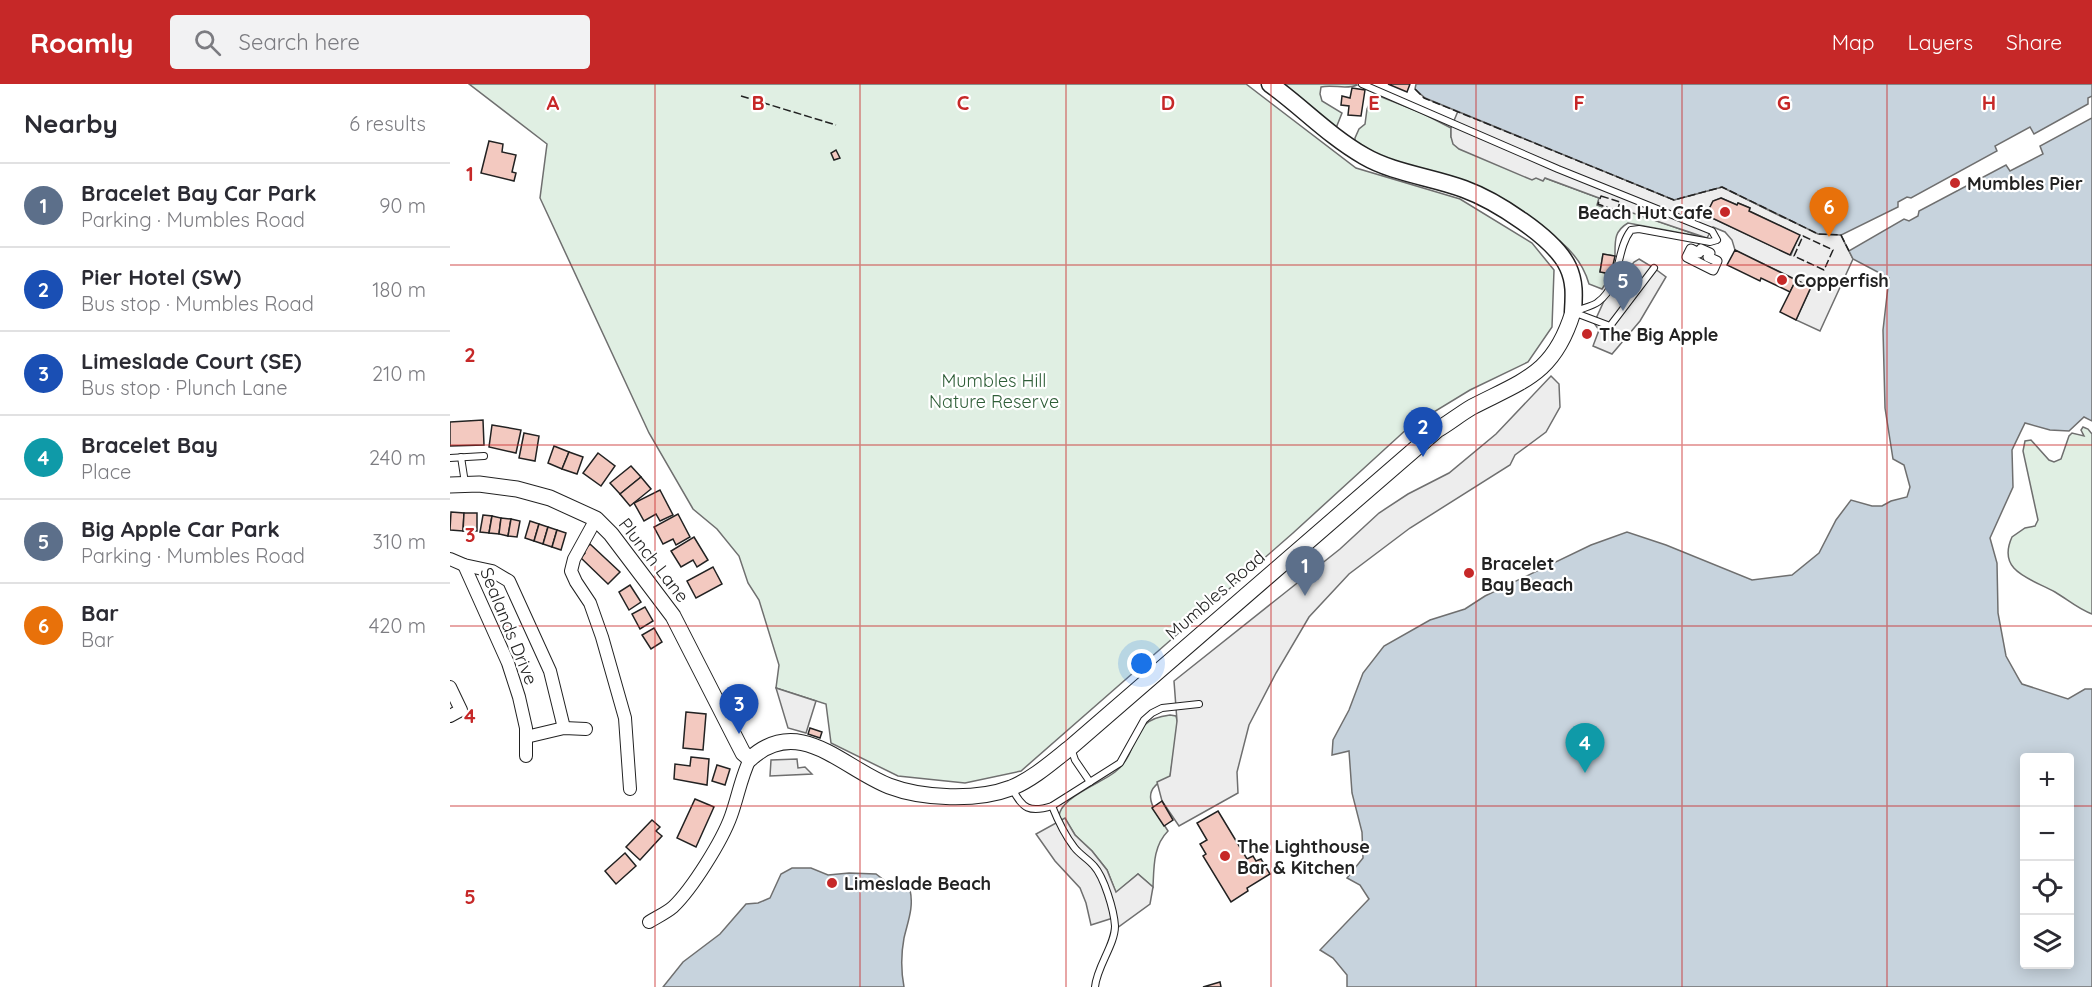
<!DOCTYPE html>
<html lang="en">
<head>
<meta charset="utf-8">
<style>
	body { margin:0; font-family:Quicksand,sans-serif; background:#f2f2f3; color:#2b2b33 }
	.controls { position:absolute; right:18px; bottom:18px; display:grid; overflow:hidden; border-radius:6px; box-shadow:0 3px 15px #0003 }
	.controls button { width:54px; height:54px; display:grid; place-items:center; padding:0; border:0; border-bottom:2px solid #e1e1e2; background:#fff; color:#2b2b33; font:30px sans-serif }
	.you { position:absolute; left:692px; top:580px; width:21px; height:21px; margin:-15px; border:4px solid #fff; border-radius:50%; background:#1a73e8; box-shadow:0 0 0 9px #1a73e833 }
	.badge { display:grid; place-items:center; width:39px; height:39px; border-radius:50%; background:#c62828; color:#fff; font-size:20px; font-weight:700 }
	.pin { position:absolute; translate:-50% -50px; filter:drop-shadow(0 2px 3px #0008) }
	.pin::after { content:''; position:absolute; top:32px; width:21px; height:18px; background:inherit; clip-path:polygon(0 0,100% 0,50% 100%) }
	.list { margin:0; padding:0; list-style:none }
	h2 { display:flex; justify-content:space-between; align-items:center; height:78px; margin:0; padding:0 24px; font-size:26px }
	h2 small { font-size:20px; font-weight:400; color:#7c7c81 }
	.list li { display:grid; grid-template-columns:39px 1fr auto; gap:18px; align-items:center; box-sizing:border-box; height:84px; padding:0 24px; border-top:2px solid #e1e1e2 }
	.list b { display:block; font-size:22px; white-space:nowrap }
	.list p { margin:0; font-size:20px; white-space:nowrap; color:#7c7c81 }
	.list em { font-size:20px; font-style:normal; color:#7c7c81 }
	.icon { flex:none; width:33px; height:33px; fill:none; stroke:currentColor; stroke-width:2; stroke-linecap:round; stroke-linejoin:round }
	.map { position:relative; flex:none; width:1642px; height:903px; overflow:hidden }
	header { display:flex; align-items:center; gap:36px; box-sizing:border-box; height:84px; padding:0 30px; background:#c62828; color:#fff }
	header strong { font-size:28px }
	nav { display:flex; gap:33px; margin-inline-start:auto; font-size:21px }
	.search { width:420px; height:54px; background:#f2f2f3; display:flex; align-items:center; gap:15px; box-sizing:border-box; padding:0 21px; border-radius:6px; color:#7c7c81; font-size:22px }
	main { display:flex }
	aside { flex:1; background:#fff }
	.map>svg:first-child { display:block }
	.green { fill:#e0efe3; stroke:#6f6f6f; stroke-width:1.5 }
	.parking { fill:#ededed; stroke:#6f6f6f; stroke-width:1.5; fill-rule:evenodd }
	.water { fill:#c7d3dd; stroke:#6f6f6f; stroke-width:1.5; fill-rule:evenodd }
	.pier { fill:#fff; stroke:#6f6f6f; stroke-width:1.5 }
	.building { fill:#f3c9c0; stroke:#222; stroke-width:1.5 }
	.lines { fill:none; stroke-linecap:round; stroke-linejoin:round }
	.service-casing { stroke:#222; stroke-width:8 }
	.pedestrian-casing { stroke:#222; stroke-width:11 }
	.minor-casing { stroke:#222; stroke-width:14 }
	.tertiary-casing { stroke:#222; stroke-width:17 }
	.secondary-casing { stroke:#222; stroke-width:19 }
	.service { stroke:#fff; stroke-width:6 }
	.pedestrian { stroke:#fff; stroke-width:9 }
	.minor { stroke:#fff; stroke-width:12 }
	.tertiary { stroke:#fff; stroke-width:15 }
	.secondary { stroke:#fff; stroke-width:16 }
	.fence { stroke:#222; stroke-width:1.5; stroke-dasharray:8 3; stroke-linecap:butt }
	.grid { fill:none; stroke:#c62828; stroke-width:1.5; stroke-opacity:0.55 }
	.poi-dot { fill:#c62828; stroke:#fff; stroke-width:2 }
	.labels { text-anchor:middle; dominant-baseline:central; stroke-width:4.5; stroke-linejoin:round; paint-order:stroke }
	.poi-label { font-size:18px; font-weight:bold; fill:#222; stroke:#fff; text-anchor:start }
	.park-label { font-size:18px; fill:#2f5e38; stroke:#fff }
	.street-label { font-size:18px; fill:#222; stroke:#fff }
	.grid-label { font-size:20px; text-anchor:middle; font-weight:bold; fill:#c62828; stroke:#fff; stroke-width:4.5; stroke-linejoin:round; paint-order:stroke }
</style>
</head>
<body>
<header>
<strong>Roamly</strong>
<div class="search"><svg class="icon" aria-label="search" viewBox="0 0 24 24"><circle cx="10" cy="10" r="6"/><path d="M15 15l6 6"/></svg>Search here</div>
<nav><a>Map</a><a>Layers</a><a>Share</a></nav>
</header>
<main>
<aside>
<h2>Nearby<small>6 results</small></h2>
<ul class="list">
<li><span class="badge" style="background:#5c6f8a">1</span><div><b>Bracelet Bay Car Park</b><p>Parking · Mumbles Road</p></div><em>90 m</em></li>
<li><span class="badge" style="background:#1a4fb4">2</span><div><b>Pier Hotel (SW)</b><p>Bus stop · Mumbles Road</p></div><em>180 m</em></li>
<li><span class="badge" style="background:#1a4fb4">3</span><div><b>Limeslade Court (SE)</b><p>Bus stop · Plunch Lane</p></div><em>210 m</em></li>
<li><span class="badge" style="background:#0f9aa8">4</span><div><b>Bracelet Bay</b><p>Place</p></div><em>240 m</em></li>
<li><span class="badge" style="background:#5c6f8a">5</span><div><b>Big Apple Car Park</b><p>Parking · Mumbles Road</p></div><em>310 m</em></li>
<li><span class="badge" style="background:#e8710a">6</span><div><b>Bar</b><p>Bar</p></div><em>420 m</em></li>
</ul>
</aside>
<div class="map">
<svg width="1642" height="903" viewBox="0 0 1642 903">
	<rect width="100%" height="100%" fill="#fff"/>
	<g class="green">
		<path d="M19,0H796L906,84L1010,115L1082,159L1104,186L1102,243L1078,278L1020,306L959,343L843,449L571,687L515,699L448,692L381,659L376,620L326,604L329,581L309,516L298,499L289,472L267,445L243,425L199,349L90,114L97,60Z"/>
		<path d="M834,0H905L907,1C896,6 883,0 871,3L870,10L872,17L892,29L886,44L868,31Z"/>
		<path d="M924,10L972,29L1001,44V53L1086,94H1095L1149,114L1148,121L1165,128L1170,124L1253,153L1178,139C1164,147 1165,157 1165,172L1153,170L1150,188L1155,189L1156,199L1152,205L1139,200C1132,175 1113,157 1092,145L905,62V54L909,45L915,40L917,25Z"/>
		<path d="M1633,343L1638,345L1642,350V530C1628,525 1617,515 1605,508C1582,495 1546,488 1562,453L1575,444L1585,442L1588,436L1573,367L1575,357L1581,356L1599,376L1604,378L1611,375L1619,352L1622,349L1634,352L1631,346Z"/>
		<path d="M720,631L726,632L728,640L720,693C686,706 704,725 718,747C703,762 704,783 703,803L688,790L666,809L657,786L642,767L625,751L615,735L610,737C602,716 652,699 665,688C692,667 676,636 720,631Z"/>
	</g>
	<g class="parking">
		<path d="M1008,27L1224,116L1272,103L1332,133L1391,151L1403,175L1370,247L1346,236L1361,203L1285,166L1282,156L1275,148L1263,143L1257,154L1171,125L1166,128L1147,121L1149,114L1095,94L1093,97L1086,94L1082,96L1009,65L1003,60L1001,53V44ZM1271,114L1287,121L1288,119L1300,124L1299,127L1349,151L1341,171L1262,134L1259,125L1263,117Z"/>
		<path d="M1189,175L1204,184L1216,193L1190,237L1162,270L1143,262L1149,246L1144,239L1154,217L1184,178Z"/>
		<path d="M1101,292L1109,300L1110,323L1096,348L1065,371L1060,381L960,444L899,490L859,533L826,589L799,641L787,688L788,709L729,742L712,717L707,698L720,692L727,637L724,597L890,465L929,429L958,410L999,389L1046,350Z"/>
		<path d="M326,604L366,617L356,649L338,644Z"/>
		<path d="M347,675L348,684L355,683L362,690L320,692L321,676Z"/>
		<path d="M615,734L625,751L642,767L657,786L666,808L688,790L703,803L700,820L667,844L663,834L641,841L636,819L630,804L605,777L586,750Z"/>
	</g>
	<g class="water">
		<path d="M966,0H1642V337L1634,333L1619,347L1600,346L1575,339L1562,366L1563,403L1540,454L1547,479L1548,529L1556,572L1570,597L1572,600L1618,615L1635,605H1642V903H897V891L883,874L870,866L919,815L910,801L897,794L913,774L912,748L902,709L899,667L882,671L883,656L899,626L913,589L934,562L980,536L1015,525L1035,512L1141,461L1177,448L1216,461L1302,496L1342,491L1369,469L1386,436L1401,416L1422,422H1432L1441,417L1457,413L1460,403L1454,381L1443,375L1435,324L1433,246L1439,194L1403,175L1391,151L1368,150L1272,103L1224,116L975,14L965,5ZM1574,674H1620V880H1574Z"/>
		<path d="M342,784H361L378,791L399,789L426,790L443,803L460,806C464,823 458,837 454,854C451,870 451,887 454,903H213L233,878L270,850L296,820L308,819L320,814L331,790Z"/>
	</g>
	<path class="pier" d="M1642,12V34L1590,62L1593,70L1560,87L1556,81L1469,127L1468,132L1459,137L1454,135L1399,167L1391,151L1448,123V118L1457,113L1461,114L1547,67L1545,62L1580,43L1584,50L1638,20V14Z"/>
	<g class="building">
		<path d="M938,0H960L957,8Z"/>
		<path d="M902,4L915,6L911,32L898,31L899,22L891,21L892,12L900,14Z"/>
		<path d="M39,57L53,60L52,68L66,71L62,88L66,89L64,97L31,89Z"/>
		<path d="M386,66L390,74L384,76L381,69Z"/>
		<path d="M1271,114L1287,121L1288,119L1300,124L1299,127L1350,151L1340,171L1262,134L1259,125L1263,117Z"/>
		<path d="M1285,166L1346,196L1340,208L1311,194L1310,197L1277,181Z"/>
		<path d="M1153,170L1165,172L1161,190L1150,188Z"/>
		<path d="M1346,196L1361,203L1346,236L1330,228Z"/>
		<path d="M33,336L34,361L0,362V338Z"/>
		<path d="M42,341L71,346L66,369L39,363Z"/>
		<path d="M74,349L89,352L85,377L69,374Z"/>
		<path d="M104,362L119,368L112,385L98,379Z"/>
		<path d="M119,368L133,373L127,390L112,385Z"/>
		<path d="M148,369L165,382L151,402L133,389Z"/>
		<path d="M181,382L191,393L170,410L160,399Z"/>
		<path d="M191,393L201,405L180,422L170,410Z"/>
		<path d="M210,406L223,431L210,437L206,430L194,437L184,419Z"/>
		<path d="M1,428L14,429L13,447L0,446Z"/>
		<path d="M14,429H27V447H13Z"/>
		<path d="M228,430L240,453L226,461L223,455L213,460L204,443Z"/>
		<path d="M33,431L42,432L39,449L30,448Z"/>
		<path d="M42,432L51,434L49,450L39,449Z"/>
		<path d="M51,434L61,435L58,452L49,450Z"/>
		<path d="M61,435L70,437L67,453L58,452Z"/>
		<path d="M80,437L89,440L84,457L75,454Z"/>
		<path d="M89,440L98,443L93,460L84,457Z"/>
		<path d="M98,443L107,446L102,463L93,460Z"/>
		<path d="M107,446L116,449L111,466L102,463Z"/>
		<path d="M244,453L258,476L247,483L243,476L231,483L221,467Z"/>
		<path d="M140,460L170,488L158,500L131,474L135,469L133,467Z"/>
		<path d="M263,483L272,500L246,514L237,497Z"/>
		<path d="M180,501L191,518L179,526L169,508Z"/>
		<path d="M195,523L203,537L190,545L182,530Z"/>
		<path d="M204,544L212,558L201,565L192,551Z"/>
		<path d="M236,628L256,630L253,666L233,664Z"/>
		<path d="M360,644L372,648L370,654L358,650Z"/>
		<path d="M241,673L259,675L257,701L224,695L225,680L240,682Z"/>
		<path d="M267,681L280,685L275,701L262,697Z"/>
		<path d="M245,715L264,723L246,763L227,754Z"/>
		<path d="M712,717L723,736L714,742L702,724Z"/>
		<path d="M768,727L797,775L803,772L806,777L811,775L820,790L797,804L798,807L781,818L753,772L756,770L750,760L757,756L747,739Z"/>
		<path d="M202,736L210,743L206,747L212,752L190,776L176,763Z"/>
		<path d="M175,769L186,782L166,800L155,787Z"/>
		<path d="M770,898L771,903H753Z"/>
	</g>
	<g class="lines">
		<g class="service-casing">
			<g id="service">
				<path d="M912,0L1108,85L1262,147L1267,156L1260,158L1189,145L1181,146C1165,167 1172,200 1148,218C1143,222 1133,224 1126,227"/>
				<path d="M1123,228L1160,242L1204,184"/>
				<path d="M11,373L15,399"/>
				<path d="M0,374L34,372"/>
				<path d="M621,664L625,676L640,698"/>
				<path d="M562,704C572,725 580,729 602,722L670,679L694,636L702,629L712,624L749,620"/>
				<path d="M602,722C608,737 614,750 624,763C629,770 638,775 644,782C654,793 664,826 665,842C665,861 647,882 645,903"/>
			</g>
		</g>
		<g class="pedestrian-casing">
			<path id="pedestrian" d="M1241,165L1249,169L1251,165L1260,169L1258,173L1267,177L1263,186L1237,173Z"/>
		</g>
		<g class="minor-casing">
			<g id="minor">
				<path d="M146,435L124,475L121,487L126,498L140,519L152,553L175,634L180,705"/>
				<path d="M0,475L14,481L42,487L59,497L100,587L114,644"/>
				<path d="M14,481L58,579L69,613L76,644V672"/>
				<path d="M0,603L11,626L0,632"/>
				<path d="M76,653L114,644L136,645"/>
				<path d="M199,838C207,833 216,829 223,823C242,805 272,757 281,732C288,713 291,693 300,675"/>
			</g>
		</g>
		<g class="tertiary-casing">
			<path id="tertiary" d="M0,401L29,400L67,405L100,414L146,435L161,450L223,532L293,669L300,675C349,630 393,684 439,702C473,715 527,717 561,704C583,695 602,678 621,663L987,346C999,339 1010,330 1022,323C1074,296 1104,290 1123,228"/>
		</g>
		<g class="secondary-casing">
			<path id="secondary" d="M820,0C852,23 879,52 914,72C943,89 982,93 1014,105C1044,116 1104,153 1118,183C1125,198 1124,212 1123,228"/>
		</g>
		<use href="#service" class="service"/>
		<use href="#pedestrian" class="pedestrian"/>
		<use href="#minor" class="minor"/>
		<use href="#tertiary" class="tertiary"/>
		<use href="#secondary" class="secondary"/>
		<g class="fence">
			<path d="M965,5L974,14L1224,116L1272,103L1368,150L1391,151L1399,167"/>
			<path d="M291,12L386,41"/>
			<path d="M1151,112L1170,118L1167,127L1148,120Z"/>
			<path d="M1353,152L1383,166L1374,186L1344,172Z"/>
		</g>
	</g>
	<path class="grid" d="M205,0V903M410,0V903M616,0V903M821,0V903M1026,0V903M1232,0V903M1437,0V903M0,181H1642M0,361H1642M0,542H1642M0,722H1574M1620,722H1642"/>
	<g class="poi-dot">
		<circle cx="1505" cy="99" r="6"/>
		<circle cx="1275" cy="128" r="6"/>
		<circle cx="1332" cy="196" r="6"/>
		<circle cx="1137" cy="250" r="6"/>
		<circle cx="1019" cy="489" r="6"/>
		<circle cx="775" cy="772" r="6"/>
		<circle cx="382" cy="799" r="6"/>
	</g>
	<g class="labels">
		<g class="poi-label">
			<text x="1517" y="99">Mumbles Pier</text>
			<text x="1263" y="128" text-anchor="end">Beach Hut Cafe</text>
			<text x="1344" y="196">Copperfish</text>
			<text x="1149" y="250">The Big Apple</text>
			<text x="1031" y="479">Bracelet<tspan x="1031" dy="21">Bay Beach</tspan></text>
			<text x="787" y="762">The Lighthouse<tspan x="787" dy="21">Bar &amp; Kitchen</tspan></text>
			<text x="394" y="799">Limeslade Beach</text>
		</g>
		<g class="park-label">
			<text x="544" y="296">Mumbles Hill<tspan x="544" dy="21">Nature Reserve</tspan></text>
		</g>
		<g class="street-label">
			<text transform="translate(204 476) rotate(52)">Plunch Lane</text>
			<text transform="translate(765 511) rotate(-41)">Mumbles Road</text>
			<text transform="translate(59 542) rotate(68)">Sealands Drive</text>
		</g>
	</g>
	<g class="grid-label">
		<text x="103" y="26">A</text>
		<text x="308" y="26">B</text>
		<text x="513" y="26">C</text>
		<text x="718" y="26">D</text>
		<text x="924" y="26">E</text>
		<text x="1129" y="26">F</text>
		<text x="1334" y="26">G</text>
		<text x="1539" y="26">H</text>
		<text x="20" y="97">1</text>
		<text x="20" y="278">2</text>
		<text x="20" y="458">3</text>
		<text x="20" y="639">4</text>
		<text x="20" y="820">5</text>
	</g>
</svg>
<div class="controls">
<button>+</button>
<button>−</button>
<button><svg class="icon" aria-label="locate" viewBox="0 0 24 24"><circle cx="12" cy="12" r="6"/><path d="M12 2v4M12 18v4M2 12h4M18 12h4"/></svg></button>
<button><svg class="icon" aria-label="layers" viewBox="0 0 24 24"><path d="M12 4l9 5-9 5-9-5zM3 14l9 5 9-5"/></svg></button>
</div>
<div class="you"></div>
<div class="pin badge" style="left:855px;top:512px;background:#5c6f8a">1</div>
<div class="pin badge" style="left:973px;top:373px;background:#1a4fb4">2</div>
<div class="pin badge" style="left:289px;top:650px;background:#1a4fb4">3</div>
<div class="pin badge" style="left:1135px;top:689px;background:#0f9aa8">4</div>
<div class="pin badge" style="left:1173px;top:227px;background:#5c6f8a">5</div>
<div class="pin badge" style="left:1379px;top:153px;background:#e8710a">6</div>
</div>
</main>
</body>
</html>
